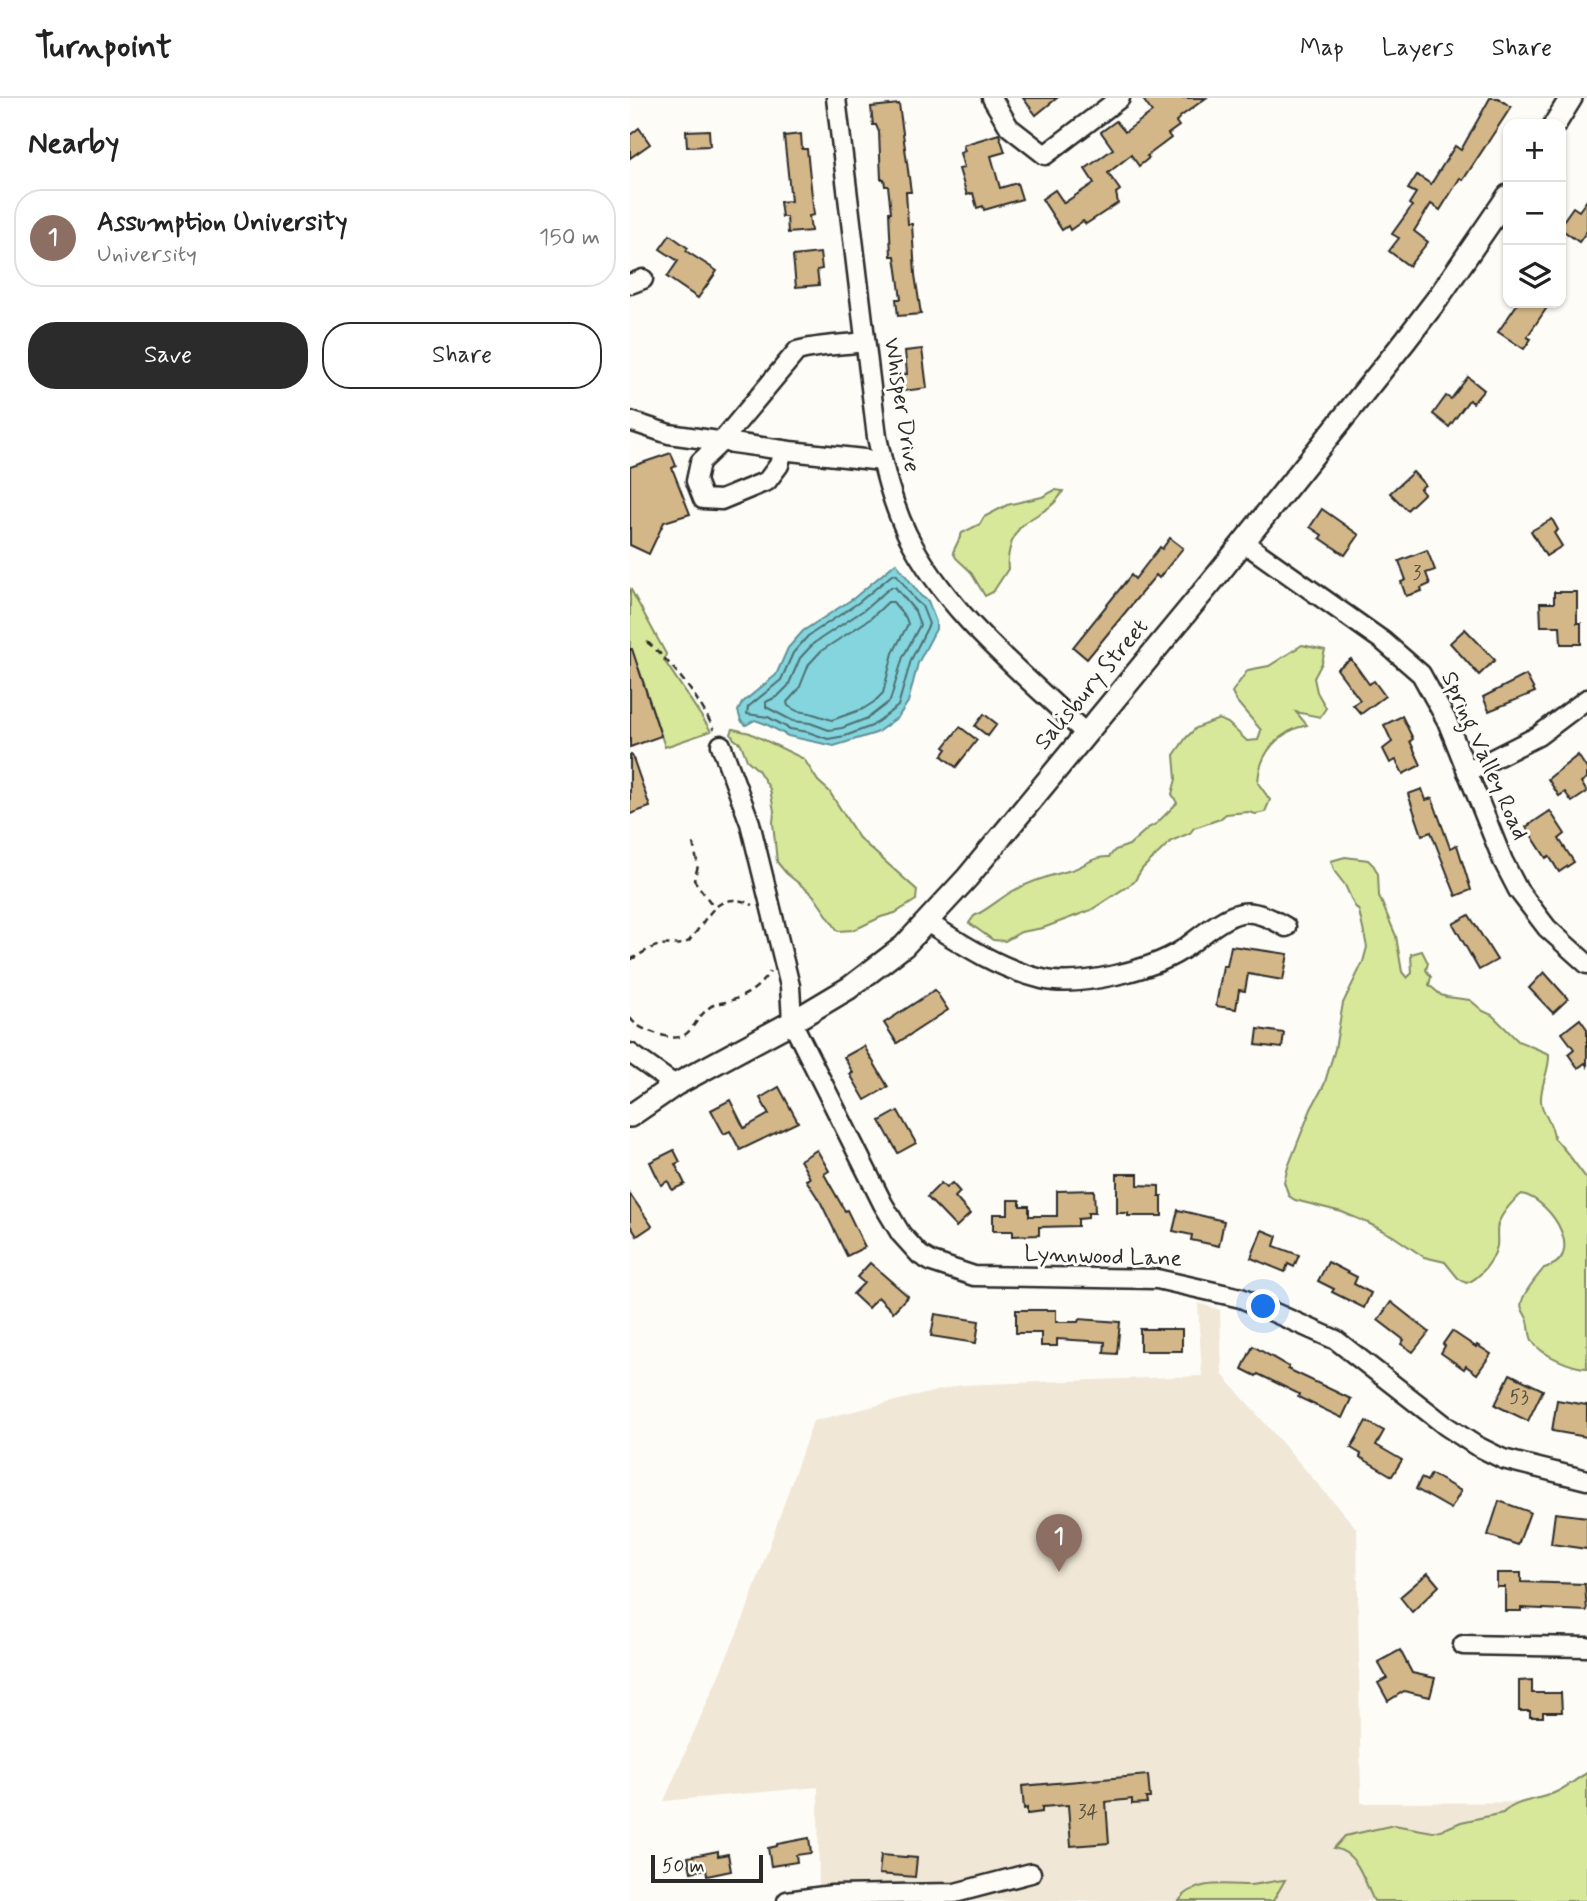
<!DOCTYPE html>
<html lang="en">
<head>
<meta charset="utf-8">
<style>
	body { margin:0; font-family:Mynerve,sans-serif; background:#f6f6f6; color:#222 }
	.controls { position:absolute; right:21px; top:21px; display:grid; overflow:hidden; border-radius:14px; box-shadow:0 2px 5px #0004 }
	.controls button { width:63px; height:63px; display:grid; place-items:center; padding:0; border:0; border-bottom:2px solid #e0e0e0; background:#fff; color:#222; font:35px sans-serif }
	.scale { position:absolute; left:21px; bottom:18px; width:112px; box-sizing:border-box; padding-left:7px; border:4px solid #2b2b2b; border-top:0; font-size:19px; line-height:24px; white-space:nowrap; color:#2b2b2b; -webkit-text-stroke:5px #fdfcf7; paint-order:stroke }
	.you { position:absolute; left:634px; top:1209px; width:24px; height:24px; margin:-18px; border:5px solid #fff; border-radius:50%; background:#1a73e8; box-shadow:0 0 0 10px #1a73e833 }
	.badge { display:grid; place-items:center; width:46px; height:46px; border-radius:50%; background:#2b2b2b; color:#fff; font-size:23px; font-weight:700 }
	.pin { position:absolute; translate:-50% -58px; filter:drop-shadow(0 2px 4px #0008) }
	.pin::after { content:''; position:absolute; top:37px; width:24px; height:21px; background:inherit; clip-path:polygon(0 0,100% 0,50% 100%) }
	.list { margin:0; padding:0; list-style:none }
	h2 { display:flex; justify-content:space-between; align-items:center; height:91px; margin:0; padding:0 28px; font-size:30px }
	h2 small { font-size:23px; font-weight:400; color:#767676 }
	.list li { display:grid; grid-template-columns:46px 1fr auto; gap:21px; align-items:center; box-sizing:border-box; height:98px; margin:0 14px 14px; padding:0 14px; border:2px solid #e0e0e0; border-radius:28px }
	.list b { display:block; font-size:26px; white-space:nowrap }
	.list p { margin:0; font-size:23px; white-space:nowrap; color:#767676 }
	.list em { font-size:23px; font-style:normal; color:#767676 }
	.actions { display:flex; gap:14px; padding:21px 28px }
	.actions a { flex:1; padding:16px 0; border:2px solid #2b2b2b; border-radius:28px; text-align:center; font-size:24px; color:#2b2b2b }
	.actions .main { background:#2b2b2b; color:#fff }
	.icon { flex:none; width:38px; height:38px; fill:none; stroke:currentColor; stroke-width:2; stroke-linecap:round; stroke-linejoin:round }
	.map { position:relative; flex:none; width:957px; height:1803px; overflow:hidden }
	header { display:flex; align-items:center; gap:42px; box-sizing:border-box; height:98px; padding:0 35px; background:#fff; border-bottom:2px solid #e0e0e0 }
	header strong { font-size:33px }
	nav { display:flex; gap:38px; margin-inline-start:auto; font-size:24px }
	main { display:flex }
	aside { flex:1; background:#fff }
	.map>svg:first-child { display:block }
	.built { fill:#f0e7d6 }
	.green { fill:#d7e89b; stroke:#818a63; stroke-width:2 }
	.water { fill:#84d5dd; stroke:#609196; stroke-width:2 }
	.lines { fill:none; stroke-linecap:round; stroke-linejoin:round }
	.shore { stroke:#4f6f72; stroke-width:2 }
	.building { fill:#d3b788; stroke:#2b2b2b; stroke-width:2 }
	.minor-casing { stroke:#2b2b2b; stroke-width:23 }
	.major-casing { stroke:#2b2b2b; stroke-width:26 }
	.path { stroke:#2b2b2b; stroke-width:2.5; stroke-dasharray:7 5; stroke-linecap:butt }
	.minor { stroke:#fdfcf7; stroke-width:18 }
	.major { stroke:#fdfcf7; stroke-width:21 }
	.labels { text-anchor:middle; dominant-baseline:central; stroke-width:6; stroke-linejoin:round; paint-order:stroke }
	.number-label { font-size:19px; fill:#554e42 }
	.street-label { font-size:23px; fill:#2b2b2b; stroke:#fdfcf7 }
</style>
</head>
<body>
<header>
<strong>Turnpoint</strong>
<nav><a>Map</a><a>Layers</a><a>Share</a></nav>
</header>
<main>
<aside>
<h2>Nearby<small></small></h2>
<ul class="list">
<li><span class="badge" style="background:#8d6e63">1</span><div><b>Assumption University</b><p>University</p></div><em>150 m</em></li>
</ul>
<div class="actions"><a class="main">Save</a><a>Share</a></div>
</aside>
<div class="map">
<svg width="957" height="1803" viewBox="0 0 957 1803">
	<rect width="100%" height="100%" fill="#fdfcf7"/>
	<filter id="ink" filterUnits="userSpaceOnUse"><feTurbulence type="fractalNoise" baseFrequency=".0143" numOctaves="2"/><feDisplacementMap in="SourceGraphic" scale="14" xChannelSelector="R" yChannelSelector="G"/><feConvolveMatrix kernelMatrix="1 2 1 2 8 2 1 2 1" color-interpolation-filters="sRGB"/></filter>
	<g filter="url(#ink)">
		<path class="built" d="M568,1205L590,1212L592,1276L727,1431L731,1705L957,1704V1803H189L188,1689L34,1703L115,1517L183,1323L331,1287L572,1278Z"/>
		<g class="green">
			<path d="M425,392L433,393C417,423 387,413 379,454C378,461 377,464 378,471L363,494L355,498L340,473L326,460L323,454L332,435L350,426L354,419L377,407L412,399Z"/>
			<path d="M0,490L36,556L34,562L81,633L35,649L9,571L0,574Z"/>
			<path d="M672,547L695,552L692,565L684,580L687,594L696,610L690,619L666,614L677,627C649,633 629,655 628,685L640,702L635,714L626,716L618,714L596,716L590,721L564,730L560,735L541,743L512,771L504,784L461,812L413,830L391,834L375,843L363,842L339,825L344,818C357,812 368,802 381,794C399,784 418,778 438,773C453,770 462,758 479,759L485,752L499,747L518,730L526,726L547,705L542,696L546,681L544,657L556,640L566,630L589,621L598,625L617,643L628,642L631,632L607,604L602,594L618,572L639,568Z"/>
			<path d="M103,631L120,635L174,661L188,683L199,693L229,740L287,792L286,802L265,815L251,819L224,832L208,833L183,797L156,775L147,764L143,725L144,713L140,691L128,672L117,662L111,646L104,641L101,636Z"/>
			<path d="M715,759L738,762L744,768L748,776L749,798L766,838L772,874L777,880L782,875L781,856L792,853L798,865L796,872L801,879L799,887L811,897L817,899L840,902L853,913L862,917L888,943L919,956C920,972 910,987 911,1003C912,1017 924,1026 924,1040C937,1053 946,1067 957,1081V1270C943,1270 911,1257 903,1244C899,1238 900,1230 898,1223C896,1216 889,1211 892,1203C895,1192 907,1179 914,1170C957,1161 923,1103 892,1096C883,1102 872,1115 868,1126C866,1132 868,1141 867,1148C864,1162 849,1182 836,1185L828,1180L815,1164L794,1159L763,1138L738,1125L712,1114L665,1102L659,1098L654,1084L658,1069L681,1011L694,987L705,951L713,905L733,864L737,849L729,813L724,807L715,787L705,774L701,763Z"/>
			<path d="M957,1675V1803H744C734,1784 729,1755 704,1750L715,1738L764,1727L803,1734L817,1730L831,1724L873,1715C886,1702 908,1702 924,1695C936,1690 946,1681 957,1675Z"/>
			<path d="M655,1782L643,1803H549C563,1782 594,1786 616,1787C628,1787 642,1783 655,1782Z"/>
		</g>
		<path class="water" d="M266,465L291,498L298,503L306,524V531L288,565L278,604L268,619L246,635L204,648L158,638L136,626L125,622L116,627L111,623L108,613L112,605L146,577L158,550L173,533L224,500Z"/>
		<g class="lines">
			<g class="shore">
				<path d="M263,476L267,477L285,502L292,508L299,526L281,562L268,608L242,628L215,638L198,641L178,634L160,631L138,619L117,616L118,609L151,582L163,555L178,538L228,505Z"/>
				<path d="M261,489H265L285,513L290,527L273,559L260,603L238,620L212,630L199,632L180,625L163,623L136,609V604L148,598L158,588L170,560L184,545L234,512Z"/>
				<path d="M258,504H263L276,520L278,526L263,555L253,595L244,604L233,611L202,622L180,615L167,613L158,608L157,604L169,591L179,566L191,553L240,521Z"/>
			</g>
		</g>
		<g class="building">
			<path d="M393,0H427L406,17Z"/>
			<path d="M512,0H576L550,19L546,24L549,28L538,36L541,40L517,58L519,60L509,68L501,57L478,75L490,92L486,95L488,105L456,126L453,123L440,132L438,128L432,132L412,101L425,92L434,105L464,85L455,71L483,51L471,34L486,23L495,34L522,14Z"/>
			<path d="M860,0H868L881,9L833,82L830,80L810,112L801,106L784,133L798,144L779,168L759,153L769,140L762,136L782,108L779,106L786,95L778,91L787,77L801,86L825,48L831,52Z"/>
			<path d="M269,6L281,94H276L278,126H282L285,177L291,216L268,218L266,201H271L265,158H261L259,114H261L258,88H255L254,81H251L249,34L246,27H243L241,9Z"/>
			<path d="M9,30L20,46L0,60V37Z"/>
			<path d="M79,32L80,48L57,49L56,33Z"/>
			<path d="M171,36L172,51H177L184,117L179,118L181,133L158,135L157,119H152L150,104L161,103L154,38Z"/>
			<path d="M369,36L375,54L361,58L370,90L387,85L392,101L354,112L353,108L347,110L343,95L337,97L329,71L334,70L330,55L335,53L333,47Z"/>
			<path d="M957,102V133L949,144L931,131V126L943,109L949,113Z"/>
			<path d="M40,137L58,150L56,153L87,173L68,200L37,179L48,163L30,151Z"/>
			<path d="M190,155L192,171L187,172L189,187L166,189L163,158Z"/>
			<path d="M888,205H920L897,239L901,241L894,251L868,234Z"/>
			<path d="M292,251L297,290L274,293L272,276H277L275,253Z"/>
			<path d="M838,279L854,292L843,305L839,302L819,329L803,316L816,298L821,301Z"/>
			<path d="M41,355L46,368L42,370L60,416L34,424L19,456L0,447V369Z"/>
			<path d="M783,374L795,387L790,391L794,396L777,412L760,395Z"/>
			<path d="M692,411L729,437L715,457L690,440L692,437L680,429Z"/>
			<path d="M922,421L928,432L924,435L932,448L916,458L901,433Z"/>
			<path d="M540,440L553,450L529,480L526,477L457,561L443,549L501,477L505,481L530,449L532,451Z"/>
			<path d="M797,452L805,472L796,475L800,486L791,490L792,493L776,498L771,484L776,482L769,463Z"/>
			<path d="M924,494H947V525H951V546H931L930,528H911L910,505H924Z"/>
			<path d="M835,531L865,562L849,577L820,545Z"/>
			<path d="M0,551H2L31,638L0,649Z"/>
			<path d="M721,561L739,586L744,583L755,598L731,616L723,607L730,602L707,571Z"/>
			<path d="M896,577L905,594L859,613L853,599Z"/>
			<path d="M354,616L367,626L358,638L345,628Z"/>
			<path d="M772,618L783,641L780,643L791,667L773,676L766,662L760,665L753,651L762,644L754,627Z"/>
			<path d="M330,629L347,642L326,669L312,658L317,651L314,649Z"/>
			<path d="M0,657H2L20,709L0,716Z"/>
			<path d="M948,657L957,671V680L951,684L957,694L942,704L935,694L929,698L918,681Z"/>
			<path d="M792,691L796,702L802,700L820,750L827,747L841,792L826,798L801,734L792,737L778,696Z"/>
			<path d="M920,713L935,736L929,741L944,764L929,774L919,758L916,760L896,729Z"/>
			<path d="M839,817L867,862L849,872L823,826Z"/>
			<path d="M601,848L658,856L653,882L618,876L615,893L609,892L606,911L586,908L593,868H597Z"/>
			<path d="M914,874L938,901L923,915L899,890Z"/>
			<path d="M305,892L318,912L267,945L254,925Z"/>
			<path d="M950,921L957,931V968L955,965L948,970L938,956L944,951L932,935Z"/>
			<path d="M628,931L654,935L652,950L626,947Z"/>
			<path d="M234,948L258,989L235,1002L220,976L223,975L214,959Z"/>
			<path d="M149,989L168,1024L110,1052L100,1033L94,1036L81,1012L100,1002L114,1030L139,1016L130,1000Z"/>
			<path d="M268,1013L286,1045L268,1055L250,1023Z"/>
			<path d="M44,1052L50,1064L45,1066L55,1086L42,1092L38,1083L31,1087L20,1064Z"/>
			<path d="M187,1052L199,1073L194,1076L215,1113L217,1112L235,1149L217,1158L191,1105L176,1082L180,1080L170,1062Z"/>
			<path d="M487,1076H508V1087L529,1088V1098H532V1118H498V1115H487Z"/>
			<path d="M311,1085L316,1090L322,1085L330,1094L325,1099L340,1116L326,1129L297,1099Z"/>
			<path d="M464,1092L465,1115H458V1120L448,1121V1128L409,1129V1137L383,1138V1133H363V1116H378V1102H390V1108H399V1118H427V1093Z"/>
			<path d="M0,1096L22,1128L7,1138L0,1127Z"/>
			<path d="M548,1112L594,1123L589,1148L561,1142L562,1137L543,1133Z"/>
			<path d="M632,1132L647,1138L644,1148L669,1157L664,1169L658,1166L655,1174L621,1160Z"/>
			<path d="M698,1164L727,1179L724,1186L741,1195L734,1210L702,1194L704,1191L688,1183Z"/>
			<path d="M240,1165L278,1198L263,1214L248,1199L238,1210L223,1196L234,1185L227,1179Z"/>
			<path d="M761,1204L799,1234L783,1254L771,1246L774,1242L748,1222Z"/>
			<path d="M386,1212H426V1224H448L449,1221L490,1224L487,1256L474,1255L475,1244L427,1241V1248H411V1235H386Z"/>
			<path d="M305,1216L349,1223L346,1245L301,1238Z"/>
			<rect x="510" y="1231" width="42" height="22"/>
			<path d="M822,1233L846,1249L847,1247L861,1256L847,1276L836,1268L834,1271L811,1255L815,1248L813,1246Z"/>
			<path d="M623,1248L659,1269L658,1271L721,1301L712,1320L668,1299L669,1296L628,1276L626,1278L612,1271Z"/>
			<path d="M880,1276L913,1292L898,1323L865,1307Z"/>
			<path d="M927,1302L957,1307V1339L922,1333Z"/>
			<path d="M736,1323L754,1333L746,1347L772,1362L762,1378L730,1359L731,1356L721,1350Z"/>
			<path d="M801,1376L831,1393L821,1411L786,1391L791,1380L797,1383Z"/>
			<path d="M869,1403L900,1414L888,1447L858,1437Z"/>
			<path d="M925,1415L957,1419V1451L921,1446Z"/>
			<path d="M798,1475L809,1488L782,1514L770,1499Z"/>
			<path d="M867,1475H891V1484L955,1486L957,1513L891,1510V1513H875V1489H867Z"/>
			<path d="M770,1552L782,1575L805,1580L800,1599L774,1593L758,1603L748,1585L757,1580L748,1564Z"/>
			<path d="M902,1582V1595H931L932,1614H913V1619H900V1613H889V1583Z"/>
			<path d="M518,1677L520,1700H516L517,1705L502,1706V1701L476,1704L479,1745L441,1748L438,1707L412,1709V1714L397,1716V1710L394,1711L392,1688Z"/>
			<path d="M179,1740L181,1755L166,1757L167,1764L141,1768L138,1750L147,1748V1746Z"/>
			<path d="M88,1753V1758L98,1756L101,1773L77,1778L76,1771L61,1774L58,1759Z"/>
			<path d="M251,1757L287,1760L285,1779L249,1776Z"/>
		</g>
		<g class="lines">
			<g class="minor-casing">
				<g id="minor">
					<path d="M206,0L247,339C254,372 262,405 277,436C317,516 392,574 455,635"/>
					<path d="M362,0L379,29L415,57L490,0"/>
					<path d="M0,186L13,181"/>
					<path d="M0,323L39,336L160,353L252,363"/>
					<path d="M153,352L149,367L137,383L91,402L73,401L66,383L70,364L91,344L167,253C189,247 212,247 235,244"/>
					<path d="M613,444L753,543L791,576L817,623L873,763L888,792L917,830L957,866"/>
					<path d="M91,647L120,725L160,888L162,924L253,1106L271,1136L290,1157L302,1164L344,1178L527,1181L611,1200L706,1242L816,1328L845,1347L873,1361L957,1382"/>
					<path d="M837,674L908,638L957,601"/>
					<path d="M297,824C333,847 370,871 412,881C448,890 521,872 552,852C568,841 591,819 611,815C626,812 644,822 656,829"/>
					<path d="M0,955L45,987"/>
					<path d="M833,1547L957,1549"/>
					<path d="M157,1803L202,1797L325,1795L401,1775"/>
				</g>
			</g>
			<g class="major-casing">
				<g id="major">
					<path d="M925,26L941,0"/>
					<path d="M0,1018L45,987L162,924L219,890L274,848L337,780L588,476L775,243L808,200L878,98"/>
				</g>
			</g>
			<g class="path">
				<path d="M17,544C41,563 72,604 84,632"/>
				<path d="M63,745L68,768L64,782L83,808"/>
				<path d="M0,862C10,857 20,849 31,847C41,845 49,849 59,843C79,820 86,790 123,807"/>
				<path d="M0,920C7,929 17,933 28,936C63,948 58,926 80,909C84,906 90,905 96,904C118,897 125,893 140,874"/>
			</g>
			<use href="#minor" class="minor"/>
			<use href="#major" class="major"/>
		</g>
	</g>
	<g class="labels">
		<g class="number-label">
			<text x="787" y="475">3</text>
			<text x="889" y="1299">53</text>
			<text x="458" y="1714">34</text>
		</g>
		<g class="street-label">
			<text transform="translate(271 307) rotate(81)">Whisper Drive</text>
			<text transform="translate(462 587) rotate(-50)">Salisbury Street</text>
			<text transform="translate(854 658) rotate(66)">Spring Valley Road</text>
			<text transform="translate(473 1159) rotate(2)">Lynnwood Lane</text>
		</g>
	</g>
</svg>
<div class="controls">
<button>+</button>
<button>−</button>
<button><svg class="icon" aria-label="layers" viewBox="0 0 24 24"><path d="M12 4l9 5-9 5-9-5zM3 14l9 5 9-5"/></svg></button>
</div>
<div class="scale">50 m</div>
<div class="you"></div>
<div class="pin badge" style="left:429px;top:1474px;background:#8d6e63">1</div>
</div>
</main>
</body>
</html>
